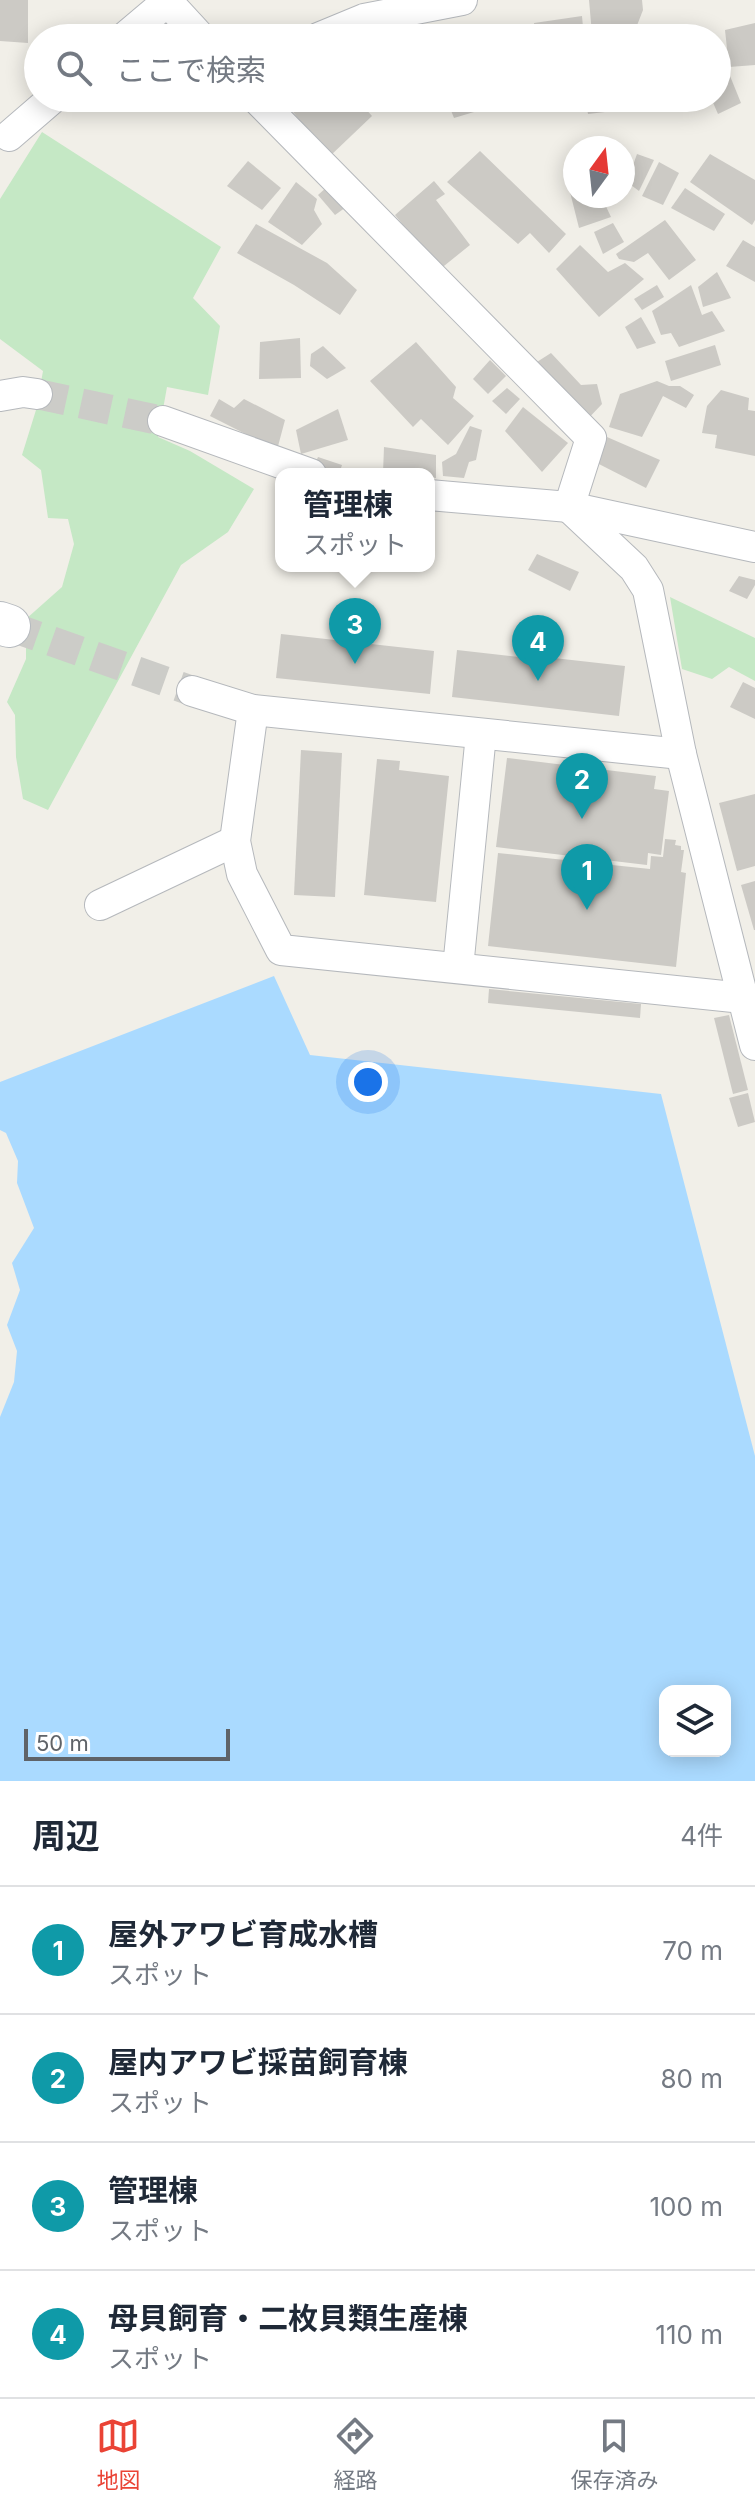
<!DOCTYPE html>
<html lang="ja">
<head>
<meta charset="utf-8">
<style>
	body { margin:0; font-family:Inter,"Noto Sans JP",sans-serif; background:#f6f6f7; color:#1f2937 }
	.controls { position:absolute; right:24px; bottom:24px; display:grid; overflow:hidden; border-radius:16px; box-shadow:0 4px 20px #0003 }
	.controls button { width:72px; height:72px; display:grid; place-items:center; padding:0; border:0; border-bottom:2px solid #e0e1e3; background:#fff; color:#1f2937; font:40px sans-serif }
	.compass { position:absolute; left:563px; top:136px; width:72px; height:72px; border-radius:50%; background:#fff; box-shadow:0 4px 20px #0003; rotate:15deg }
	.scale { position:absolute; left:24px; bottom:20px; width:206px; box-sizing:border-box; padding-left:8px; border:4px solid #5f6368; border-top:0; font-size:22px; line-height:28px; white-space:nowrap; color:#5f6368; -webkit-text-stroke:6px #fff; paint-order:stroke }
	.you { position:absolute; left:368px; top:1082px; width:28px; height:28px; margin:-20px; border:6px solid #fff; border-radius:50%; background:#1a73e8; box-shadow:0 0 0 12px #1a73e833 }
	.badge { display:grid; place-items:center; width:52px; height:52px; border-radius:50%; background:#ea4335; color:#fff; font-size:26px; font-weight:700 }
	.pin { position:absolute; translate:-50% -66px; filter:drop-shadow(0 2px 4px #0008) }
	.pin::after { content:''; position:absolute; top:42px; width:28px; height:24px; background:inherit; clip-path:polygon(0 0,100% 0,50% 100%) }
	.popup { position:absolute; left:275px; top:468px; width:160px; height:104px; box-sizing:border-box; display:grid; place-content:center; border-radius:16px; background:#fff; filter:drop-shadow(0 2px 6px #0005); font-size:26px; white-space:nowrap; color:#747a83 }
	.popup b { font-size:30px; color:#1f2937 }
	.popup::after { content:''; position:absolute; left:50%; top:100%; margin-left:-16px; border:16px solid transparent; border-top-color:#fff }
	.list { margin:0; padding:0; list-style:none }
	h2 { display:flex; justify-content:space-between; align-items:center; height:104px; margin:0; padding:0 32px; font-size:34px }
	h2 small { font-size:26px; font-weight:400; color:#747a83 }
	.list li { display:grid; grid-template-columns:52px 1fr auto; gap:24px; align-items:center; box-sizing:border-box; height:128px; padding:0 32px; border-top:2px solid #e0e1e3 }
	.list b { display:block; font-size:30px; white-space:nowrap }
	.list p { margin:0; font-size:26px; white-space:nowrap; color:#747a83 }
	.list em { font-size:26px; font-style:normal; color:#747a83 }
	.icon { flex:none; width:44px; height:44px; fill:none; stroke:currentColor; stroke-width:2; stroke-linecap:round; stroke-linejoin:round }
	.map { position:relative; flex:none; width:755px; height:1781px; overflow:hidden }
	.search { position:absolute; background:#fff; box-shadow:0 4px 20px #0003; left:24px; right:24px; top:24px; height:88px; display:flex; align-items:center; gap:20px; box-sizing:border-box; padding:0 28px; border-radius:44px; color:#747a83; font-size:30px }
	.sheet { height:616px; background:#fff }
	nav { display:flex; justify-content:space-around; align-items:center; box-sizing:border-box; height:112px; border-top:2px solid #e0e1e3; background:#fff; font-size:22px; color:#747a83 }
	nav a { display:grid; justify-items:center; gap:4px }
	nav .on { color:#ea4335 }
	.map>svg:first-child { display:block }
	.green { fill:#c5e8c5 }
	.water { fill:#aadaff; fill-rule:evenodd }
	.building { fill:#cccac5 }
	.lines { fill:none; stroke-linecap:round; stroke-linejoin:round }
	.street-tunnel { stroke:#ccccc8; stroke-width:30; stroke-dasharray:30 15; stroke-linecap:butt }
	.street-casing { stroke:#b5b8bc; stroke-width:32 }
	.secondary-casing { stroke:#b6babf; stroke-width:44 }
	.street { stroke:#fff; stroke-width:30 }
	.secondary { stroke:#fff; stroke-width:42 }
</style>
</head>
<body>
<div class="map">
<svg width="755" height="1781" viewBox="0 0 755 1781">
	<rect width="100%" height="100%" fill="#f1efe8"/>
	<g class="green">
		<path d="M42,132L221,247L193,298L220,326L208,395L167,387L158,437L190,451L254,489L228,532L181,565L48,810L23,799L16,757L15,715L7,702L26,659V619L62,587L74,544L68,519L48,518L41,470L22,455L36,410L43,371L0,339V199Z"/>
		<path d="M670,597L755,638V681L729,667L712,679L682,669Z"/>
	</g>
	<path class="water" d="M274,976L310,1055L661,1094L755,1456V1781H0V1417L14,1382L17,1351L7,1325L20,1290L12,1263L34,1228L17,1183L18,1161L6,1133L0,1130V1082ZM665,1691H725V1751H665Z"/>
	<g class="building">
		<path d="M0,0H28V43L0,41Z"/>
		<path d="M589,0H642L643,10L636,28L592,34Z"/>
		<path d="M582,16L584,38H535L534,23Z"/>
		<path d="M398,21L421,23L433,38H377Z"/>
		<path d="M755,23V65L729,67L725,30Z"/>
		<path d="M728,71L741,103L718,114L711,98H717V75Z"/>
		<path d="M282,98H356L372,116L329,157Z"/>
		<path d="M446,98H510L511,101L454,118Z"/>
		<path d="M585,98H655L656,106L588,114Z"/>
		<path d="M480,151L566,234L549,253L530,233L518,244L447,182Z"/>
		<path d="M637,154L654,160L639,191L627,182Z"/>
		<path d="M710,154L755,180V220L752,225L690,182Z"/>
		<path d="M248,161L281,188L262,210L227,186Z"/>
		<path d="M659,162L679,173L663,205L642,196Z"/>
		<path d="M434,181L445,194L436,200L470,245L439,270L395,215Z"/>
		<path d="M296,182L317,199L314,210L322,224L302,245L268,222Z"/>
		<path d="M328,186L349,205L335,215L318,195Z"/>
		<path d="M685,188L725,214L714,231L671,208Z"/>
		<path d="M575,191V196H601L611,217L579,228L570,192Z"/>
		<path d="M665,220L696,260L669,280L648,253L634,262L619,259L616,254Z"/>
		<path d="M613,223L624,242L603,254L594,232Z"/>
		<path d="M256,224L327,263L357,290L340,315L294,285L237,253Z"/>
		<path d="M743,240L755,247V282L726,266Z"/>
		<path d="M580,245L608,272L625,263L644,279L599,317L556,269Z"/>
		<path d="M717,272L731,298L703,307L698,287Z"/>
		<path d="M657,285L664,297L642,310L634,299Z"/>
		<path d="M691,285L702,315L712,311L725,331L679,347L671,333L661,335L652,311Z"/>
		<path d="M641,317L656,343L637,349L625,327Z"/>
		<path d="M300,338L301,378L259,379L260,342Z"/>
		<path d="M416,342L456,387L453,398L474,416L448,445L421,419L413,427L370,381Z"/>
		<path d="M715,345L721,365L671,381L665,361Z"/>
		<path d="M323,346L346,368L327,379L310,366L311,354Z"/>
		<path d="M551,353L581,385L597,384L602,404L582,425L529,367Z"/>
		<path d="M490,360L506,376L488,394L473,379Z"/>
		<path d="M657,381L669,386H680L694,395L686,408L663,396L642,437L609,427L620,394Z"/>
		<path d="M507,388L520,399L506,414L492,401Z"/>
		<path d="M721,390L749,398L748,410L755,411V456L715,448L717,435L702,433L707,406Z"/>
		<path d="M219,399L234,408L244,399L285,420L277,450L210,416Z"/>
		<path d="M523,407L568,443L542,472L505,431Z"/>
		<path d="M338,409L348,440L301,454L296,430Z"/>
		<path d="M470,426L482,430L476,460L469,462L464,478L443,476L442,462L456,454Z"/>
		<path d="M607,437L660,460L646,488L593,461Z"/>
		<path d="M384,447L436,455V478L429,477V474L383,473Z"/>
		<path d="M318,457L342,465L339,474L314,466Z"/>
		<path d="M537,554L579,572L570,591L528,570Z"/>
		<path d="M739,576L755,580V585L747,599L729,591Z"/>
		<path d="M281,634L434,651L430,694L276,678Z"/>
		<path d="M521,638L547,641L545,657L625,666L619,716L452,697L457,650L519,657Z"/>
		<path d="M743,682L755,688V719L730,707Z"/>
		<path d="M301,750L342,753L335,897L294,895Z"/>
		<path d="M507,758L656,776L654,789L669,791L661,855L648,853L647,865L496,847Z"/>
		<path d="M377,759L400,761L399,770L449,776L436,902L364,895Z"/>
		<path d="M755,794V866L737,871L719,803Z"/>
		<path d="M665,839L676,840L675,845L681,846V850H684L681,872L686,873L676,967L488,946L498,853L650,869L651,856L663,857Z"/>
		<path d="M755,881V930H754L741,885Z"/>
		<path d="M489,989L641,1004L640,1018L488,1003Z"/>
		<path d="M729,1015L748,1090L733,1094L714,1018Z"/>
		<path d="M748,1093L755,1122L738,1127L729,1098Z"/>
	</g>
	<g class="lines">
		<g class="street-tunnel">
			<path d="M37,394L163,421"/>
			<path d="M9,626L192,691"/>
		</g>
		<g class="street-casing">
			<g id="street">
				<path d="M166,0L201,38"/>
				<path d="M124,38L169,0"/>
				<path d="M318,38L364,19L462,0"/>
				<path d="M256,98L591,438L569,507"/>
				<path d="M9,136L53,98"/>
				<path d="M0,396L23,392L37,394"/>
				<path d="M163,421L311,474"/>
				<path d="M429,495L569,507L755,547"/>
				<path d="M569,507L634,568L648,590L681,754L755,1045"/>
				<path d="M192,691L253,710L681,754"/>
				<path d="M253,710L235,841L242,874L281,950L743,998"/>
				<path d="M100,905L235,841"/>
				<path d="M458,968L481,734"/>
			</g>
		</g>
		<g class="secondary-casing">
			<path id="secondary" d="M0,623L9,626"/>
		</g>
		<use href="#street" class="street"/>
		<use href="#secondary" class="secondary"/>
	</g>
</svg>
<div class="controls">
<button><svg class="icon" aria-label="layers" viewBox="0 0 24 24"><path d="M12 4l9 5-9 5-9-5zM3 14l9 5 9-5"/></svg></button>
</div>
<svg class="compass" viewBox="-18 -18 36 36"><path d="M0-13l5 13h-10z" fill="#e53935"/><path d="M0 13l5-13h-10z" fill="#747a83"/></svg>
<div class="scale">50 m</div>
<div class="you"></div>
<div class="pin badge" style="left:587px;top:910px;background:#0f9aa8">1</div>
<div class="pin badge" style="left:582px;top:819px;background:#0f9aa8">2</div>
<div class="pin badge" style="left:355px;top:664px;background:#0f9aa8">3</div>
<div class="popup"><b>管理棟</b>スポット</div>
<div class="pin badge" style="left:538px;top:681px;background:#0f9aa8">4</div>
<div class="search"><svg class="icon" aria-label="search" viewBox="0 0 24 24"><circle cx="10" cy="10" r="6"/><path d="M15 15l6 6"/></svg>ここで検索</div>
</div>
<section class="sheet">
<h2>周辺<small>4件</small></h2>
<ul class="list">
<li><span class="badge" style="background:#0f9aa8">1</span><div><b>屋外アワビ育成水槽</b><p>スポット</p></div><em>70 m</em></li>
<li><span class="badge" style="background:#0f9aa8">2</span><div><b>屋内アワビ採苗飼育棟</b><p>スポット</p></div><em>80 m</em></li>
<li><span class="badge" style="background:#0f9aa8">3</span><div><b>管理棟</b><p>スポット</p></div><em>100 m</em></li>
<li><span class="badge" style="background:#0f9aa8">4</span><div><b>母貝飼育・二枚貝類生産棟</b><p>スポット</p></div><em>110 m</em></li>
</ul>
</section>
<nav>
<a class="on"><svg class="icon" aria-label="map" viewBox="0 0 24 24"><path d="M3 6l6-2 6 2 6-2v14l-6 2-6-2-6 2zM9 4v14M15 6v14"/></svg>地図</a>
<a><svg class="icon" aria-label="directions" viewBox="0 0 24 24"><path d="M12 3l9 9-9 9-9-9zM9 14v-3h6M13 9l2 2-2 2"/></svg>経路</a>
<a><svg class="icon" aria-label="saved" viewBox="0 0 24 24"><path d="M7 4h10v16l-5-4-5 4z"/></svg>保存済み</a>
</nav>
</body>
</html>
